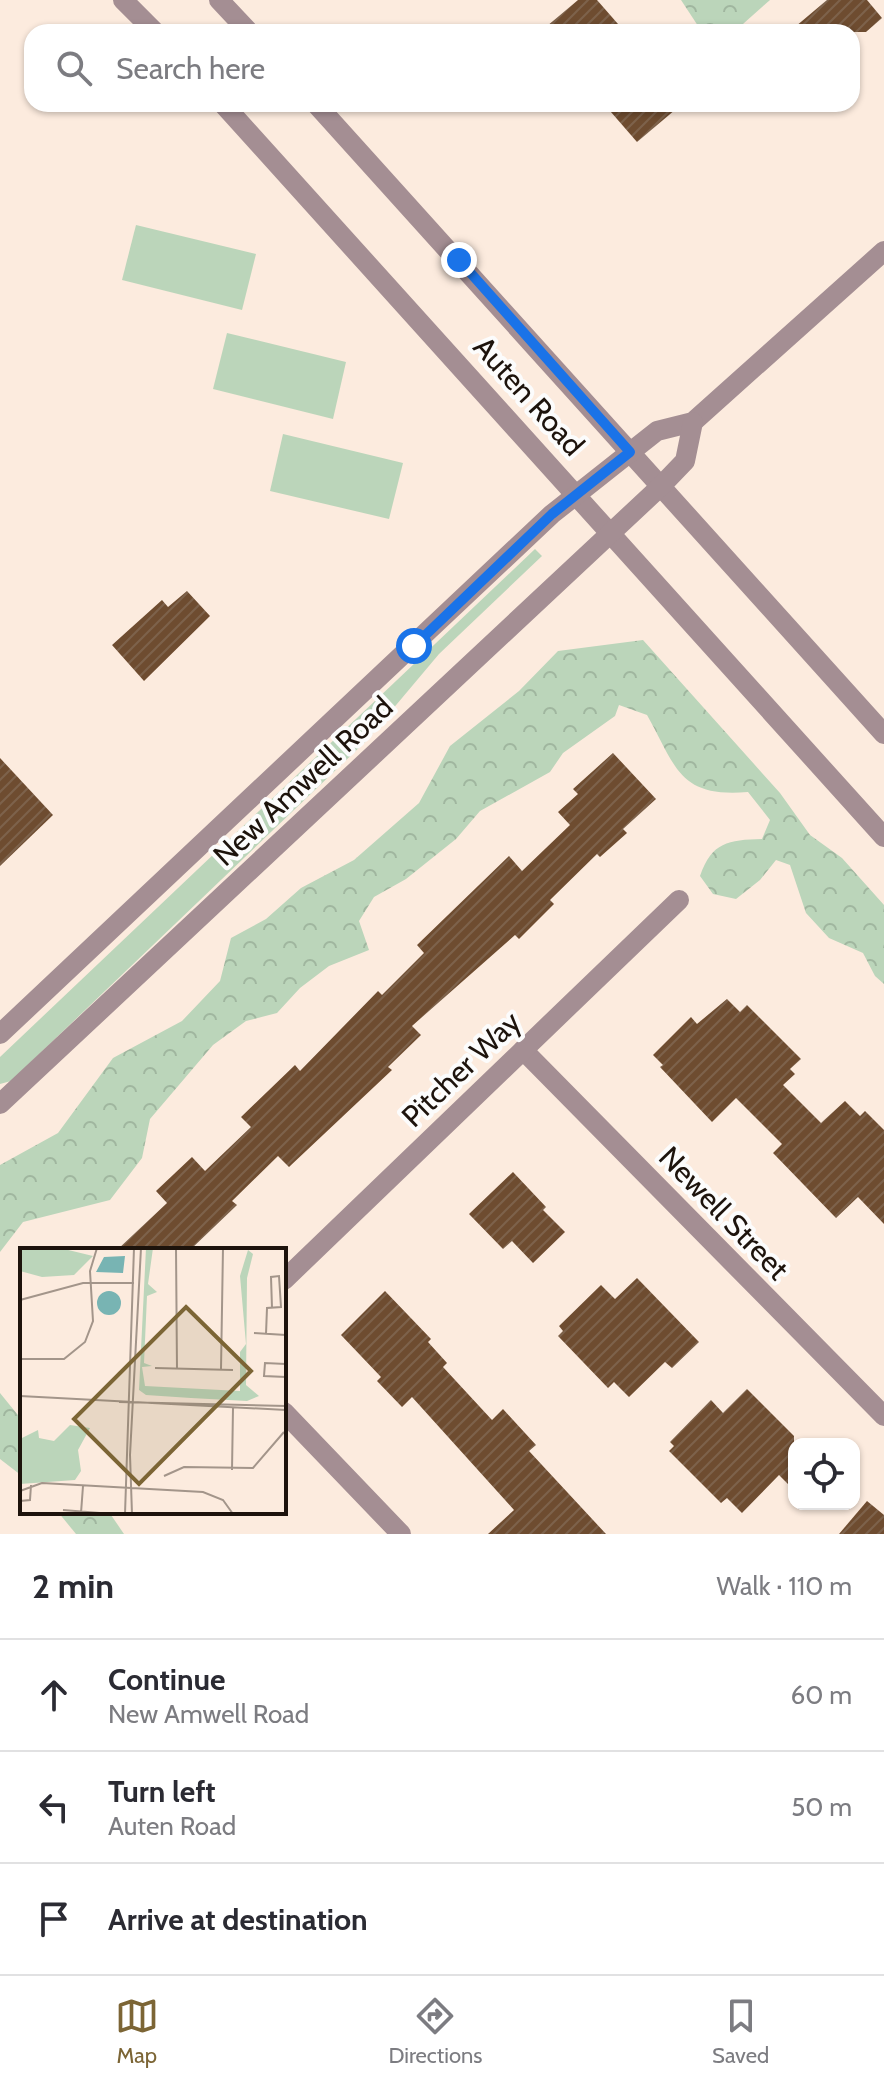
<!DOCTYPE html>
<html lang="en">
<head>
<meta charset="utf-8">
<style>
	body { margin:0; font-family:Cabin,sans-serif; background:#f2f2f3; color:#2b2b33 }
	.controls { position:absolute; right:24px; bottom:24px; display:grid; overflow:hidden; border-radius:16px; box-shadow:0 2px 6px #0004 }
	.controls button { width:72px; height:72px; display:grid; place-items:center; padding:0; border:0; border-bottom:2px solid #e1e1e2; background:#fff; color:#2b2b33; font:40px sans-serif }
	.stop { position:absolute; width:24px; height:24px; margin:-18px; border:6px solid #1a73e8; border-radius:50%; background:#fff }
	.stop.end { background:#1a73e8; border-color:#fff; box-shadow:0 2px 8px #0008 }
	.list { margin:0; padding:0; list-style:none }
	h2 { display:flex; justify-content:space-between; align-items:center; height:104px; margin:0; padding:0 32px; font-size:34px }
	h2 small { font-size:26px; font-weight:400; color:#7c7c81 }
	.list li { display:grid; grid-template-columns:52px 1fr auto; gap:24px; align-items:center; box-sizing:border-box; height:112px; padding:0 32px; border-top:2px solid #e1e1e2 }
	.list b { display:block; font-size:30px; white-space:nowrap }
	.list p { margin:0; font-size:26px; white-space:nowrap; color:#7c7c81 }
	.list em { font-size:26px; font-style:normal; color:#7c7c81 }
	.icon { flex:none; width:44px; height:44px; fill:none; stroke:currentColor; stroke-width:2; stroke-linecap:round; stroke-linejoin:round }
	.map { position:relative; flex:none; width:884px; height:1534px; overflow:hidden }
	.search { position:absolute; background:#fff; box-shadow:0 2px 6px #0004; left:24px; right:24px; top:24px; height:88px; display:flex; align-items:center; gap:20px; box-sizing:border-box; padding:0 28px; border-radius:24px; color:#7c7c81; font-size:30px }
	.sheet { height:440px; background:#fff }
	nav { display:flex; justify-content:space-around; align-items:center; box-sizing:border-box; height:112px; border-top:2px solid #e1e1e2; background:#fff; font-size:22px; color:#7c7c81 }
	nav a { display:grid; justify-items:center; gap:4px }
	nav .on { color:#7c6535 }
	.map>svg:first-child { display:block }
	.grass { fill:#bbd5ba }
	.forest { fill:url(#forest-crowns) }
	.building { fill:url(#building-hatch) }
	.lines { fill:none; stroke-linecap:round; stroke-linejoin:round }
	.minor { stroke:#a48e93; stroke-width:20 }
	.route { stroke:#1a73e8; stroke-width:10 }
	.labels { text-anchor:middle; dominant-baseline:central; stroke-width:8; stroke-linejoin:round; paint-order:stroke }
	.street-label { font-size:30px; fill:#1d130c; stroke:#fcfcfc }
	.inset-road { fill:none; stroke:#a3958a; stroke-width:2 }
	.view { fill:#7c6535; fill-opacity:0.15; stroke:#7c6535; stroke-width:4 }
	.inset-edge { fill:none; stroke:#1d130c; stroke-width:4 }
</style>
</head>
<body>
<div class="map">
<svg width="884" height="1534" viewBox="0 0 884 1534">
	<defs>
		<pattern id="forest-crowns" width="20" height="18" patternUnits="userSpaceOnUse" patternTransform="scale(2)"><rect width="20" height="18" fill="#bbd5ba"/><path d="M2 6a3 3 0 1 1 6 0M12 15a3 3 0 1 1 6 0" fill="none" stroke="#a0b69f"/></pattern>
		<pattern id="building-hatch" width="6" height="6" patternUnits="userSpaceOnUse" patternTransform="scale(2)"><rect width="6" height="6" fill="#6e4c30"/><path d="M-1 1l2-2M0 6l6-6M5 7l2-2" fill="none" stroke="#7d624b"/></pattern>
	</defs>
	<rect width="100%" height="100%" fill="#fcebde"/>
	<g class="grass">
		<path d="M136,225L256,254L242,310L122,280Z"/>
		<path d="M227,333L346,362L333,419L213,389Z"/>
		<path d="M283,434L403,463L389,519L270,491Z"/>
		<path d="M535,549L542,556L439,654L365,742L11,1081L0,1084V1057Z"/>
	</g>
	<g class="forest">
		<path d="M681,0H770L734,32H702Z"/>
		<path d="M643,640L780,793L810,835L842,858L884,905V984L875,976L863,953L829,938L806,913L790,865L776,860L760,880L736,899L713,894L700,876C712,842 728,840 762,839L770,820L748,792C678,798 676,766 647,715L619,705L615,716L563,753L550,772L480,811L456,839L406,879L374,897L359,921L369,950L329,966L300,988L277,1013L246,1021L213,1045L150,1119L142,1158L110,1200L23,1222L0,1252V1165L58,1133L113,1058L182,1021L220,981L231,938L266,919L301,888L354,860L419,803L450,746L519,691L558,651Z"/>
		<path d="M0,1393L22,1420V1476L0,1459Z"/>
		<path d="M58,1512H109L124,1534H76Z"/>
	</g>
	<g class="building">
		<path d="M578,0H597L625,32H540Z"/>
		<path d="M827,0H867L882,18L866,32H789Z"/>
		<path d="M604,104H682L637,142Z"/>
		<path d="M187,591L210,616L144,681L112,645L162,600L168,607Z"/>
		<path d="M613,753L656,799L623,829L627,833L600,857L597,854L550,900L554,904L519,939L515,935L412,1026L421,1035L388,1067L392,1070L289,1167L278,1156L232,1201L237,1205L190,1250H117L167,1203L156,1191L192,1157L205,1171L251,1127L241,1117L295,1065L300,1071L378,991L382,995L424,953L417,945L509,856L522,871L570,825L558,812L578,794L573,789Z"/>
		<path d="M0,758L53,815L0,866Z"/>
		<path d="M727,999L740,1012L747,1005L801,1059L790,1069L795,1074L783,1085L821,1123L845,1101L860,1116L865,1111L884,1130V1224L858,1197L836,1218L773,1153L782,1144L736,1098L712,1122L660,1067L663,1065L653,1055L691,1017L697,1024Z"/>
		<path d="M513,1172L546,1207L543,1210L565,1232L533,1263L512,1241L503,1249L469,1214Z"/>
		<path d="M637,1278L699,1342L672,1368L665,1362L629,1397L614,1382L608,1388L558,1336L563,1331L559,1326L601,1285L615,1299Z"/>
		<path d="M385,1291L431,1339L428,1342L447,1363L443,1367L492,1420L503,1409L536,1445L529,1451L606,1534H488L514,1510L412,1397L402,1407L377,1381L381,1377L341,1335Z"/>
		<path d="M747,1389L794,1436V1490L779,1475L742,1513L727,1498L721,1503L669,1451L674,1446L670,1442L711,1400L723,1413Z"/>
		<path d="M867,1501L884,1515V1534H839Z"/>
	</g>
	<g class="lines">
		<g class="minor">
			<path d="M123,0L155,32"/>
			<path d="M219,0L249,32"/>
			<path d="M223,104L884,837"/>
			<path d="M316,104L884,734"/>
			<path d="M0,1034L552,514L657,431L693,422L884,251"/>
			<path d="M523,1050L884,1416"/>
			<path d="M0,1104L661,486L685,461L693,422"/>
			<path d="M284,1280L679,900"/>
			<path d="M284,1412L401,1534"/>
		</g>
	</g>
	<g class="lines">
		<path class="route" d="M414,646L552,514L630,452L459,260"/>
	</g>
	<g class="labels">
		<g class="street-label">
			<text transform="translate(529 396) rotate(48)">Auten Road</text>
			<text transform="translate(303 781) rotate(-43)">New Amwell Road</text>
			<text transform="translate(461 1069) rotate(-44)">Pitcher Way</text>
			<text transform="translate(724 1213) rotate(46)">Newell Street</text>
		</g>
	</g>
	<g transform="translate(20 1248)">
		<rect width="266" height="266" fill="#fcebde"/>
		<path d="M0,0H40L73,8L54,27L22,29L0,23ZM126,0H133L128,36L137,44L127,48L124,115L132,118L122,119L125,138L220,143V104L226,96L220,28L228,2L233,6L227,30L226,137L239,148L227,153L171,150L126,147L119,142ZM50,177L70,180L58,202L61,223L55,232L0,236V191L18,182L19,190L34,193Z" fill="#bbd5ba"/>
		<path d="M105,8L103,25L76,24L84,9ZM77 55a12 12 0 1 1 24 0a12 12 0 1 1-24 0Z" fill="#78b4b3"/>
		<path class="inset-road" d="M80,0H111M156,0L157,121M0,52L63,35H114M234,85L266,87M246,86L247,60L261,59L259,28L251,29L252,60M0,111H44L65,94L73,73L70,23L77,0M266,116L245,115L244,128L266,129M135,120L213,122M201,121L203,0M0,148L266,162M99,154L266,158M212,222L213,160M144,228L164,219L233,220L264,184M0,243L22,235L183,244L203,252L213,266M0,253L10,252L11,237M43,262L80,265M61,265L63,238M105,266L114,0M112,266L110,207L121,0"/>
		<path class="view" d="M166,59L231,123L119,236L54,171Z"/>
		<rect width="266" height="266" class="inset-edge"/>
	</g>
</svg>
<div class="controls">
<button><svg class="icon" aria-label="locate" viewBox="0 0 24 24"><circle cx="12" cy="12" r="6"/><path d="M12 2v4M12 18v4M2 12h4M18 12h4"/></svg></button>
</div>
<div class="stop" style="left:414px;top:646px"></div>
<div class="stop end" style="left:459px;top:260px"></div>
<div class="search"><svg class="icon" aria-label="search" viewBox="0 0 24 24"><circle cx="10" cy="10" r="6"/><path d="M15 15l6 6"/></svg>Search here</div>
</div>
<section class="sheet">
<h2>2 min<small>Walk · 110 m</small></h2>
<ul class="list">
<li><svg class="icon" aria-label="ahead" viewBox="0 0 24 24"><path d="M12 20V5M6 11l6-6 6 6"/></svg><div><b>Continue</b><p>New Amwell Road</p></div><em>60 m</em></li>
<li><svg class="icon" aria-label="left" viewBox="0 0 24 24"><path d="M17 20v-9H6M10 6l-5 5 5 5"/></svg><div><b>Turn left</b><p>Auten Road</p></div><em>50 m</em></li>
<li><svg class="icon" aria-label="arrive" viewBox="0 0 24 24"><path d="M6 21V4h12l-3 4 3 4H6"/></svg><div><b>Arrive at destination</b></div></li>
</ul>
</section>
<nav>
<a class="on"><svg class="icon" aria-label="map" viewBox="0 0 24 24"><path d="M3 6l6-2 6 2 6-2v14l-6 2-6-2-6 2zM9 4v14M15 6v14"/></svg>Map</a>
<a><svg class="icon" aria-label="directions" viewBox="0 0 24 24"><path d="M12 3l9 9-9 9-9-9zM9 14v-3h6M13 9l2 2-2 2"/></svg>Directions</a>
<a><svg class="icon" aria-label="saved" viewBox="0 0 24 24"><path d="M7 4h10v16l-5-4-5 4z"/></svg>Saved</a>
</nav>
</body>
</html>
